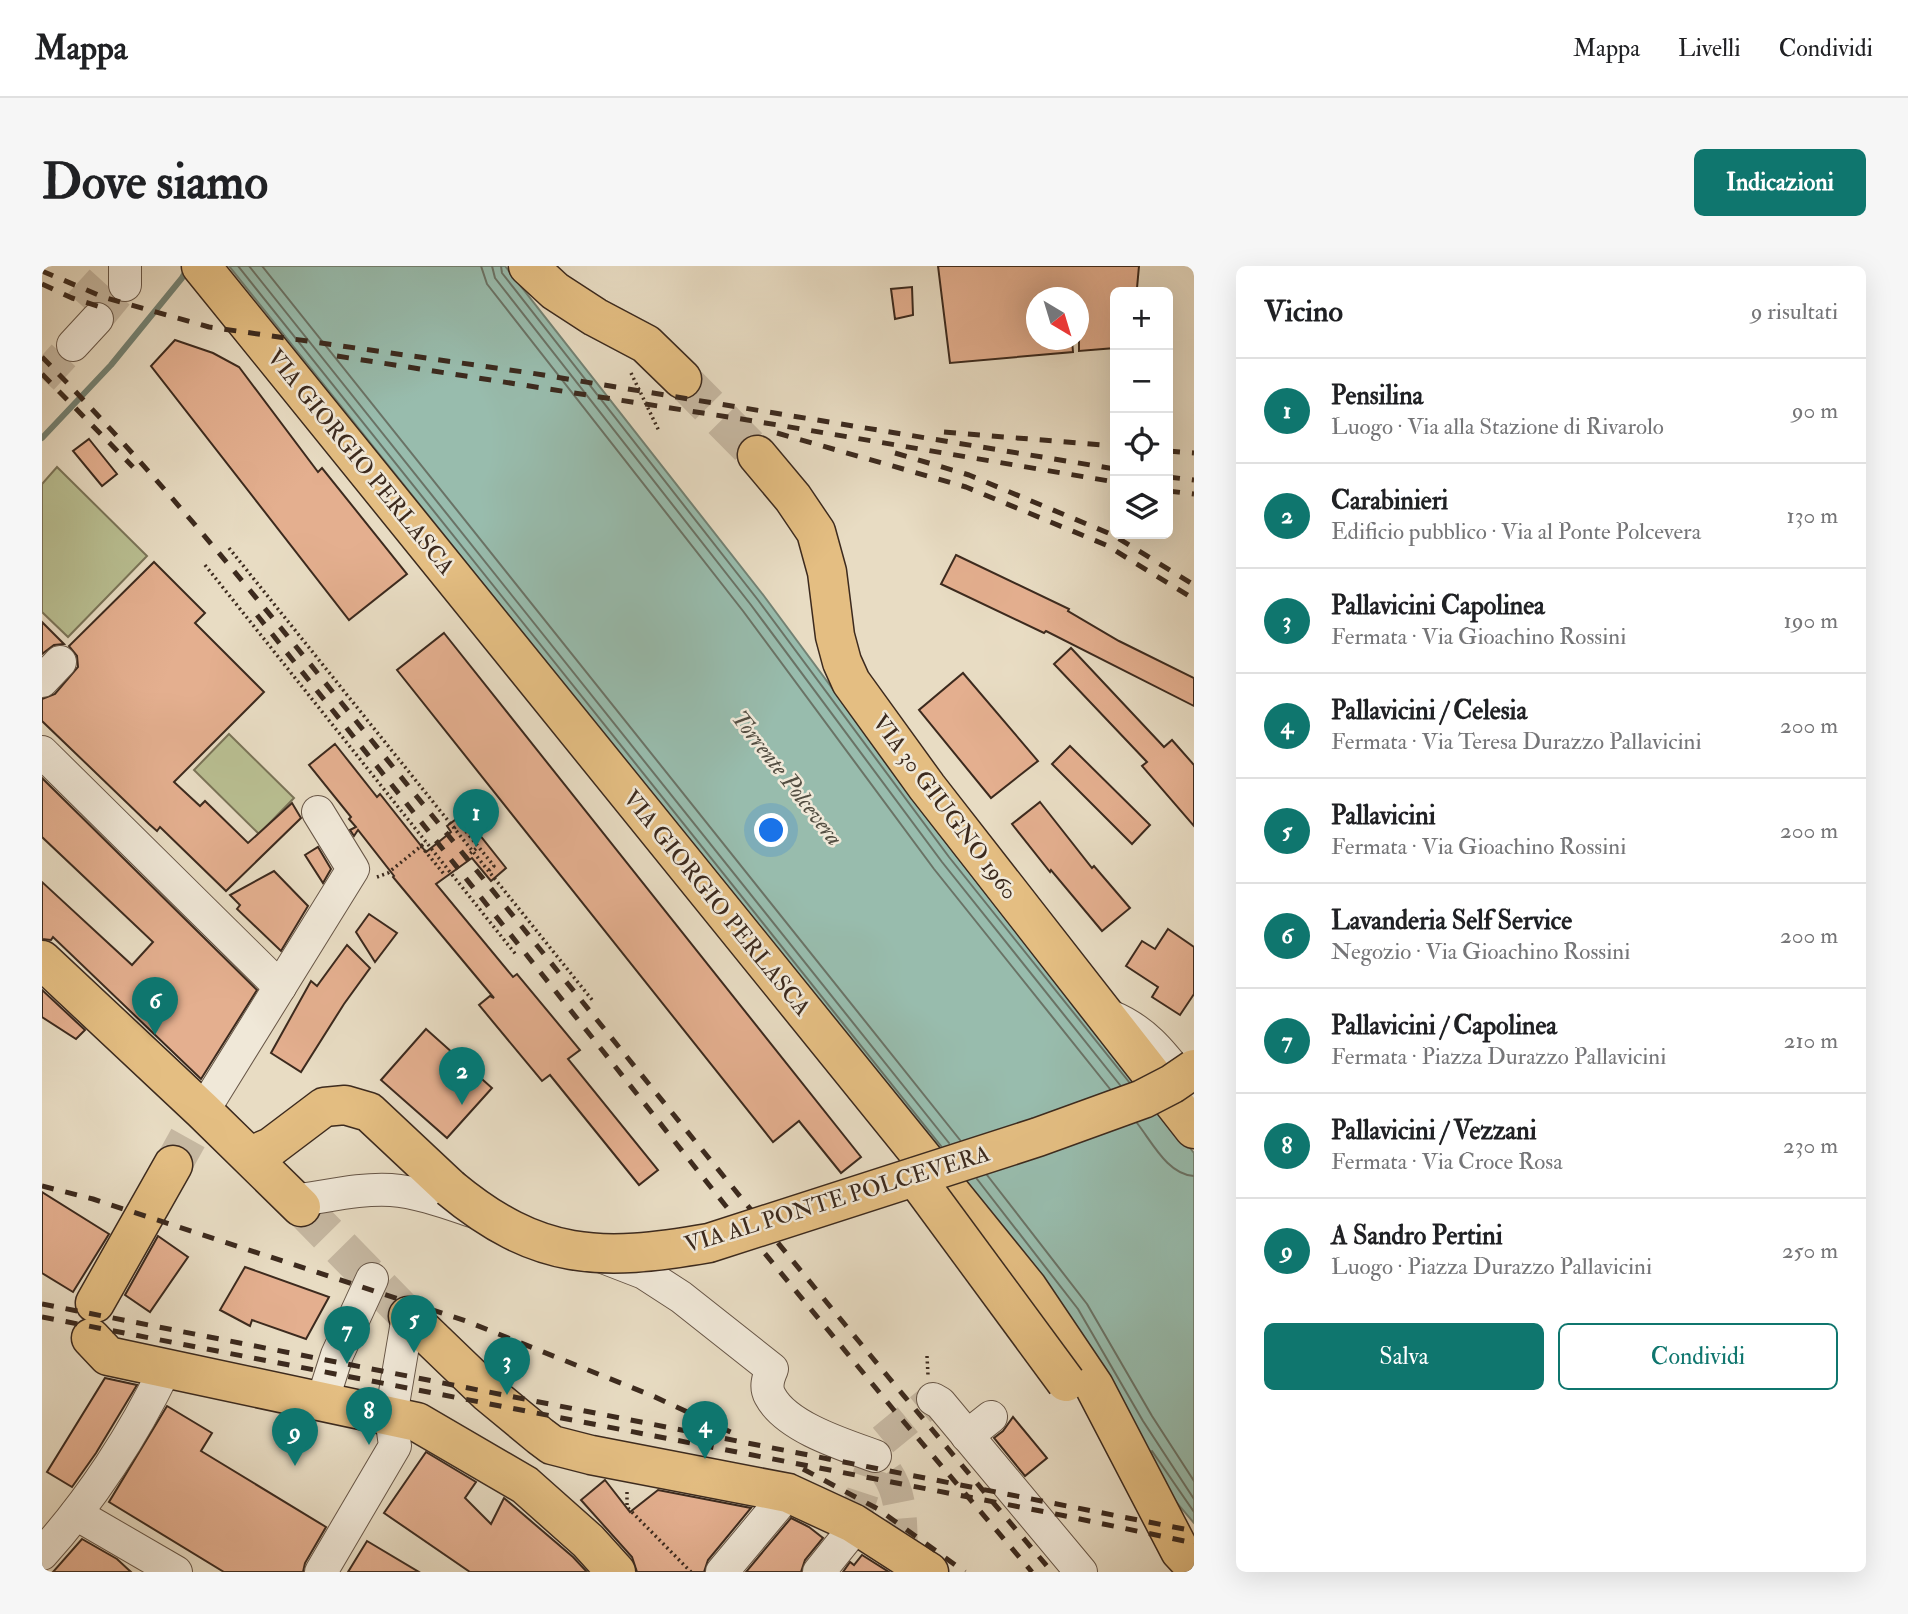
<!DOCTYPE html>
<html lang="it">
<head>
<meta charset="utf-8">
<style>
	body { margin:0; font-family:"IM FELL Double Pica",serif; background:#f6f6f6; color:#202124 }
	.controls { position:absolute; right:21px; top:21px; display:grid; overflow:hidden; border-radius:10px; box-shadow:0 7px 28px #0002 }
	.controls button { width:63px; height:63px; display:grid; place-items:center; padding:0; border:0; border-bottom:2px solid #e0e0e0; background:#fff; color:#202124; font:35px sans-serif }
	.compass { position:absolute; left:984px; top:21px; width:63px; height:63px; border-radius:50%; background:#fff; box-shadow:0 7px 28px #0002; rotate:142deg }
	.you { position:absolute; left:730px; top:565px; width:24px; height:24px; margin:-18px; border:5px solid #fff; border-radius:50%; background:#1a73e8; box-shadow:0 0 0 10px #1a73e833 }
	.badge { display:grid; place-items:center; width:46px; height:46px; border-radius:50%; background:#0f766e; color:#fff; font-size:23px; font-weight:700 }
	.pin { position:absolute; translate:-50% -58px; filter:drop-shadow(0 2px 4px #0008) }
	.pin::after { content:''; position:absolute; top:37px; width:24px; height:21px; background:inherit; clip-path:polygon(0 0,100% 0,50% 100%) }
	.list { margin:0; padding:0; list-style:none }
	h2 { display:flex; justify-content:space-between; align-items:center; height:91px; margin:0; padding:0 28px; font-size:30px }
	h2 small { font-size:23px; font-weight:400; color:#757577 }
	.list li { display:grid; grid-template-columns:46px 1fr auto; gap:21px; align-items:center; box-sizing:border-box; height:105px; padding:0 28px; border-top:2px solid #e0e0e0 }
	.list b { display:block; font-size:26px; white-space:nowrap }
	.list p { margin:0; font-size:23px; white-space:nowrap; color:#757577 }
	.list em { font-size:23px; font-style:normal; color:#757577 }
	.actions { display:flex; gap:14px; padding:21px 28px }
	.actions a { flex:1; padding:16px 0; border:2px solid #0f766e; border-radius:10px; text-align:center; font-size:24px; color:#0f766e }
	.actions .main { background:#0f766e; color:#fff }
	.icon { flex:none; width:38px; height:38px; fill:none; stroke:currentColor; stroke-width:2; stroke-linecap:round; stroke-linejoin:round }
	.map { position:relative; flex:none; width:1152px; height:1306px; overflow:hidden; border-radius:10px }
	header { display:flex; align-items:center; gap:42px; box-sizing:border-box; height:98px; padding:0 35px; background:#fff; border-bottom:2px solid #e0e0e0 }
	header strong { font-size:33px }
	nav { display:flex; gap:38px; margin-inline-start:auto; font-size:24px }
	.intro { display:flex; align-items:center; justify-content:space-between; box-sizing:border-box; height:168px; padding:0 42px }
	h1 { margin:0; font-size:49px }
	.button { padding:18px 32px; border-radius:10px; background:#0f766e; color:#fff; font-size:24px; font-weight:700 }
	main { display:flex; gap:42px; padding:0 42px }
	aside { flex:1; background:#fff; border-radius:10px; box-shadow:0 7px 28px #0002 }
	.map>svg:first-child { display:block }
	.green { fill:#b9bf92; stroke:#7a7458; stroke-width:2 }
	.water { fill:#98bcad; stroke:#738274; stroke-width:2 }
	.lines { fill:none; stroke-linecap:round; stroke-linejoin:round }
	.shore { stroke:#6a7366; stroke-width:2 }
	.stream { stroke:#738274; stroke-width:6 }
	.building { fill:#e4af8f; stroke:#3c2a1e; stroke-width:2 }
	.minor-tunnel { stroke:#c6b8a2; stroke-width:32; stroke-dasharray:32 16; stroke-linecap:butt }
	.major-tunnel { stroke:#c6b8a2; stroke-width:38; stroke-dasharray:38 19; stroke-linecap:butt }
	.minor-casing { stroke:#675647; stroke-width:34 }
	.major-casing { stroke:#3c2a1e; stroke-width:41 }
	.path { stroke:#3c2a1e; stroke-width:3.5; stroke-dasharray:2 3.5; stroke-linecap:butt }
	.minor { stroke:#f0e8d8; stroke-width:32 }
	.major { stroke:#e4be82; stroke-width:38 }
	.rail { stroke:#3c2a1e; stroke-width:5; stroke-dasharray:12 12; stroke-linecap:butt }
	.major-bridge-casing { stroke:#3c2a1e; stroke-width:41; stroke-linecap:butt }
	.major-bridge { stroke:#e4be82; stroke-width:38 }
	.labels { text-anchor:middle; dominant-baseline:central; stroke-width:5; stroke-linejoin:round; paint-order:stroke }
	.street-label { font-size:23px; fill:#3c2a1e; stroke:#f0e8d8 }
	.water-label { font-size:24px; font-style:italic; fill:#534e42; stroke:#f0e8d8 }
</style>
</head>
<body>
<header>
<strong>Mappa</strong>
<nav><a>Mappa</a><a>Livelli</a><a>Condividi</a></nav>
</header>
<div class="intro"><h1>Dove siamo</h1><a class="button">Indicazioni</a></div>
<main>
<div class="map">
<svg width="1152" height="1306" viewBox="0 0 1152 1306">
	<rect width="100%" height="100%" fill="#e8dcc3"/>
	<filter id="stains"><feTurbulence type="fractalNoise" baseFrequency=".00286" numOctaves="4"/><feColorMatrix values="0 0 0 0 .2 0 0 0 0 .09 0 0 0 0 .02 0 0 0 .5 -.17"/></filter>
	<radialGradient id="worn" r=".72"><stop offset=".6" stop-color="#630" stop-opacity="0"/><stop offset="1" stop-color="#630" stop-opacity=".3"/></radialGradient>
	<g class="green">
		<path d="M15,201L105,290L26,371L0,346V218Z"/>
		<path d="M187,468L252,532L217,568L152,504Z"/>
	</g>
	<path class="water" d="M187,0H463L722,330L912,587L1152,887V1257L1134,1236L1087,1164L513,408Z"/>
	<g class="lines">
		<g class="shore">
			<path d="M196,0L899,880"/>
			<path d="M207,0L907,877"/>
			<path d="M220,0L918,874"/>
			<path d="M439,0L445,18L701,345L892,603L1068,823"/>
			<path d="M450,0L453,12L709,339L900,596L1078,819"/>
			<path d="M459,0L460,7L716,334L907,591L1087,816"/>
			<path d="M1095,857C1110,876 1126,909 1152,910"/>
			<path d="M945,909L1045,1038L1110,1150L1152,1215"/>
			<path d="M935,913L1036,1043L1101,1155L1152,1233"/>
			<path d="M1110,1185L1152,1246"/>
		</g>
		<path class="stream" d="M0,172L69,99L140,12L146,1"/>
	</g>
	<g class="building">
		<path d="M896,0H1097L1095,22L1088,26H1073V82L1037,85V32H995V74H1030L1031,86L908,97Z"/>
		<path d="M870,21L871,49L853,53L849,23Z"/>
		<path d="M133,74L171,87L197,101L276,206L280,202L365,308L307,354L109,100Z"/>
		<path d="M47,173L75,208L60,220L31,185Z"/>
		<path d="M914,289L1027,343L1026,345L1077,375L1152,412V440L1004,365L1002,367L899,318Z"/>
		<path d="M112,296L163,347L153,357L222,426L132,516L158,540L163,535L206,577L250,537L259,552L184,625L118,561L115,565L107,558L0,455V433L13,428L36,401L35,390L27,380Z"/>
		<path d="M0,356L22,378L12,379L0,388Z"/>
		<path d="M402,367L819,891L799,907L757,855L731,876L355,404Z"/>
		<path d="M1029,382L1122,481L1130,474L1152,499V560L1100,500L1105,496L1012,398Z"/>
		<path d="M921,407L996,495L949,532L877,444Z"/>
		<path d="M293,478L335,531L338,528L384,586L409,566L405,560L421,548L464,602L449,615L430,592L394,618L471,711L475,708L538,784L526,793L616,904L597,919L508,809L500,815L437,739L448,730L452,732L351,611L352,610L316,564L312,570L308,564L314,561L307,553L309,551L267,499Z"/>
		<path d="M1028,480L1108,559L1090,578L1010,498Z"/>
		<path d="M0,512L215,724L159,813L11,671L9,674L0,673V616L90,699L111,676L0,571Z"/>
		<path d="M998,536L1050,602L1052,600L1088,642L1060,665L1009,604L1008,606L970,558Z"/>
		<path d="M276,581L289,603L281,617L263,589Z"/>
		<path d="M232,605L266,640L239,685L195,643L198,639L188,629Z"/>
		<path d="M327,648L355,667L333,696L314,666Z"/>
		<path d="M1126,663L1152,681V728L1138,749L1110,731L1116,721L1084,700L1100,675L1113,683Z"/>
		<path d="M305,679L328,702L302,738L259,806L229,787L269,715L275,720Z"/>
		<path d="M0,724L43,764L34,773L0,751Z"/>
		<path d="M384,763L450,822L405,872L339,814Z"/>
		<path d="M0,926L67,968L31,1026L0,1007Z"/>
		<path d="M116,970L146,991L108,1046L83,1029Z"/>
		<path d="M203,1001L287,1031L264,1073L210,1054L208,1060L178,1044Z"/>
		<path d="M63,1112L95,1119L54,1187L30,1221L5,1206Z"/>
		<path d="M125,1140L170,1167L159,1185L284,1261L263,1297L261,1306H182L67,1236Z"/>
		<path d="M971,1151L1005,1192L983,1210L952,1172L961,1165Z"/>
		<path d="M384,1186L434,1216L423,1232L449,1258L462,1232L531,1291L545,1306H428L342,1247Z"/>
		<path d="M563,1214L588,1246L616,1224L709,1242L666,1294L662,1306H595L590,1291L539,1234Z"/>
		<path d="M749,1252L767,1261L781,1272L763,1294L759,1306H704Z"/>
		<path d="M40,1273L75,1293L89,1306H11Z"/>
		<path d="M325,1275L377,1306H306Z"/>
		<path d="M820,1289L847,1306H801L808,1296L812,1299Z"/>
	</g>
	<g class="lines">
		<g class="minor-tunnel">
			<path d="M38,38L68,5"/>
			<path d="M55,53L83,19"/>
			<path d="M0,113L31,79"/>
			<path d="M841,1174L891,1133"/>
			<path d="M845,1207C861,1231 859,1260 860,1288"/>
			<path d="M811,1257L829,1202"/>
		</g>
		<g class="major-tunnel">
			<path d="M640,113L715,189"/>
			<path d="M131,899L146,872"/>
			<path d="M259,941L366,1050"/>
		</g>
		<g class="minor-casing">
			<g id="minor">
				<path d="M83,1V19"/>
				<path d="M31,79L55,53"/>
				<path d="M0,415L18,396"/>
				<path d="M0,486L238,721"/>
				<path d="M1068,750C1108,766 1126,796 1152,828"/>
				<path d="M161,845L311,603L276,546"/>
				<path d="M252,935C284,931 317,922 349,924C377,926 406,937 433,946"/>
				<path d="M558,990L602,1007L639,1031L730,1103C726,1112 723,1121 728,1130C744,1161 802,1179 833,1190"/>
				<path d="M891,1133L898,1137L1039,1306"/>
				<path d="M280,1136L295,1089L330,1013"/>
				<path d="M925,1170L949,1151"/>
				<path d="M34,1248L134,1306"/>
				<path d="M0,1288C49,1234 92,1168 123,1103"/>
				<path d="M279,1306L353,1180L349,1150L366,1050"/>
				<path d="M680,1306L746,1227"/>
				<path d="M777,1306L814,1260"/>
			</g>
		</g>
		<g class="major-casing">
			<g id="major">
				<path d="M159,0L986,1022L1052,1120L1138,1285L1152,1300"/>
				<path d="M486,0L513,25L553,51L604,78L640,113"/>
				<path d="M715,189L751,232L774,266L785,306L793,370L800,396L809,416L885,521L1152,863"/>
				<path d="M0,694L161,845L259,941"/>
				<path d="M208,890L229,881L282,841L303,839L327,846L408,922"/>
				<path d="M53,1037L131,899"/>
				<path d="M366,1050L446,1127L498,1170L510,1179L549,1189L746,1227L811,1257L887,1306"/>
				<path d="M49,1072L66,1090L375,1156L483,1219L546,1275L574,1306"/>
			</g>
		</g>
		<g class="path">
			<path d="M589,107L617,165"/>
			<path d="M187,282L551,735"/>
			<path d="M163,299L475,690"/>
			<path d="M412,562L418,558L452,600L446,605"/>
			<path d="M379,580L402,608"/>
			<path d="M424,591L436,581"/>
			<path d="M335,611L346,607L384,576"/>
			<path d="M885,1090L886,1109"/>
			<path d="M585,1226V1241L649,1306"/>
		</g>
		<use href="#minor" class="minor"/>
		<use href="#major" class="major"/>
		<g class="rail">
			<path d="M0,5L61,31L167,61L489,107L1073,203"/>
			<path d="M0,18L30,32L65,43"/>
			<path d="M295,90L712,155L1073,216"/>
			<path d="M0,91C147,240 274,407 406,569C605,816 804,1064 1010,1306"/>
			<path d="M0,108L91,201"/>
			<path d="M902,166L1073,180"/>
			<path d="M735,167L924,221L1064,279L1152,333"/>
			<path d="M1126,185L1152,187"/>
			<path d="M853,187L927,209L1071,269L1152,319"/>
			<path d="M1126,211L1152,214"/>
			<path d="M1126,225L1152,228"/>
			<path d="M215,349L683,939L851,1143L990,1306"/>
			<path d="M0,920L51,933L424,1055L611,1130L693,1168"/>
			<path d="M0,1038L1152,1265"/>
			<path d="M0,1051L1009,1247L1152,1277"/>
			<path d="M761,1203L836,1243L923,1306"/>
		</g>
		<g class="major-bridge-casing">
			<g id="major-bridge">
				<path d="M873,911L1024,1116"/>
				<path d="M408,922C496,995 558,996 667,977L996,871L1101,833L1130,818L1152,803"/>
			</g>
		</g>
		<use href="#major-bridge" class="major-bridge"/>
	</g>
	<g class="labels">
		<g class="street-label">
			<text transform="translate(319 196) rotate(51)">VIA GIORGIO PERLASCA</text>
			<text transform="translate(903 541) rotate(53)">VIA 30 GIUGNO 1960</text>
			<text transform="translate(675 637) rotate(51)">VIA GIORGIO PERLASCA</text>
			<text transform="translate(795 933) rotate(-17)">VIA AL PONTE POLCEVERA</text>
		</g>
		<g class="water-label">
			<text transform="translate(745 512) rotate(52)">Torrente Polcevera</text>
		</g>
	</g>
	<rect width="100%" height="100%" filter="url(#stains)"/>
	<rect width="100%" height="100%" fill="url(#worn)"/>
</svg>
<div class="controls">
<button>+</button>
<button>−</button>
<button><svg class="icon" aria-label="locate" viewBox="0 0 24 24"><circle cx="12" cy="12" r="6"/><path d="M12 2v4M12 18v4M2 12h4M18 12h4"/></svg></button>
<button><svg class="icon" aria-label="layers" viewBox="0 0 24 24"><path d="M12 4l9 5-9 5-9-5zM3 14l9 5 9-5"/></svg></button>
</div>
<svg class="compass" viewBox="-18 -18 36 36"><path d="M0-13l5 13h-10z" fill="#e53935"/><path d="M0 13l5-13h-10z" fill="#757577"/></svg>
<div class="you"></div>
<div class="pin badge" style="left:434px;top:581px">1</div>
<div class="pin badge" style="left:420px;top:839px">2</div>
<div class="pin badge" style="left:465px;top:1129px">3</div>
<div class="pin badge" style="left:663px;top:1193px">4</div>
<div class="pin badge" style="left:372px;top:1087px">5</div>
<div class="pin badge" style="left:113px;top:769px">6</div>
<div class="pin badge" style="left:305px;top:1098px">7</div>
<div class="pin badge" style="left:327px;top:1179px">8</div>
<div class="pin badge" style="left:253px;top:1200px">9</div>
</div>
<aside>
<h2>Vicino<small>9 risultati</small></h2>
<ul class="list">
<li><span class="badge">1</span><div><b>Pensilina</b><p>Luogo · Via alla Stazione di Rivarolo</p></div><em>90 m</em></li>
<li><span class="badge">2</span><div><b>Carabinieri</b><p>Edificio pubblico · Via al Ponte Polcevera</p></div><em>130 m</em></li>
<li><span class="badge">3</span><div><b>Pallavicini Capolinea</b><p>Fermata · Via Gioachino Rossini</p></div><em>190 m</em></li>
<li><span class="badge">4</span><div><b>Pallavicini / Celesia</b><p>Fermata · Via Teresa Durazzo Pallavicini</p></div><em>200 m</em></li>
<li><span class="badge">5</span><div><b>Pallavicini</b><p>Fermata · Via Gioachino Rossini</p></div><em>200 m</em></li>
<li><span class="badge">6</span><div><b>Lavanderia Self Service</b><p>Negozio · Via Gioachino Rossini</p></div><em>200 m</em></li>
<li><span class="badge">7</span><div><b>Pallavicini / Capolinea</b><p>Fermata · Piazza Durazzo Pallavicini</p></div><em>210 m</em></li>
<li><span class="badge">8</span><div><b>Pallavicini / Vezzani</b><p>Fermata · Via Croce Rosa</p></div><em>230 m</em></li>
<li><span class="badge">9</span><div><b>A Sandro Pertini</b><p>Luogo · Piazza Durazzo Pallavicini</p></div><em>250 m</em></li>
</ul>
<div class="actions"><a class="main">Salva</a><a>Condividi</a></div>
</aside>
</main>
</body>
</html>
